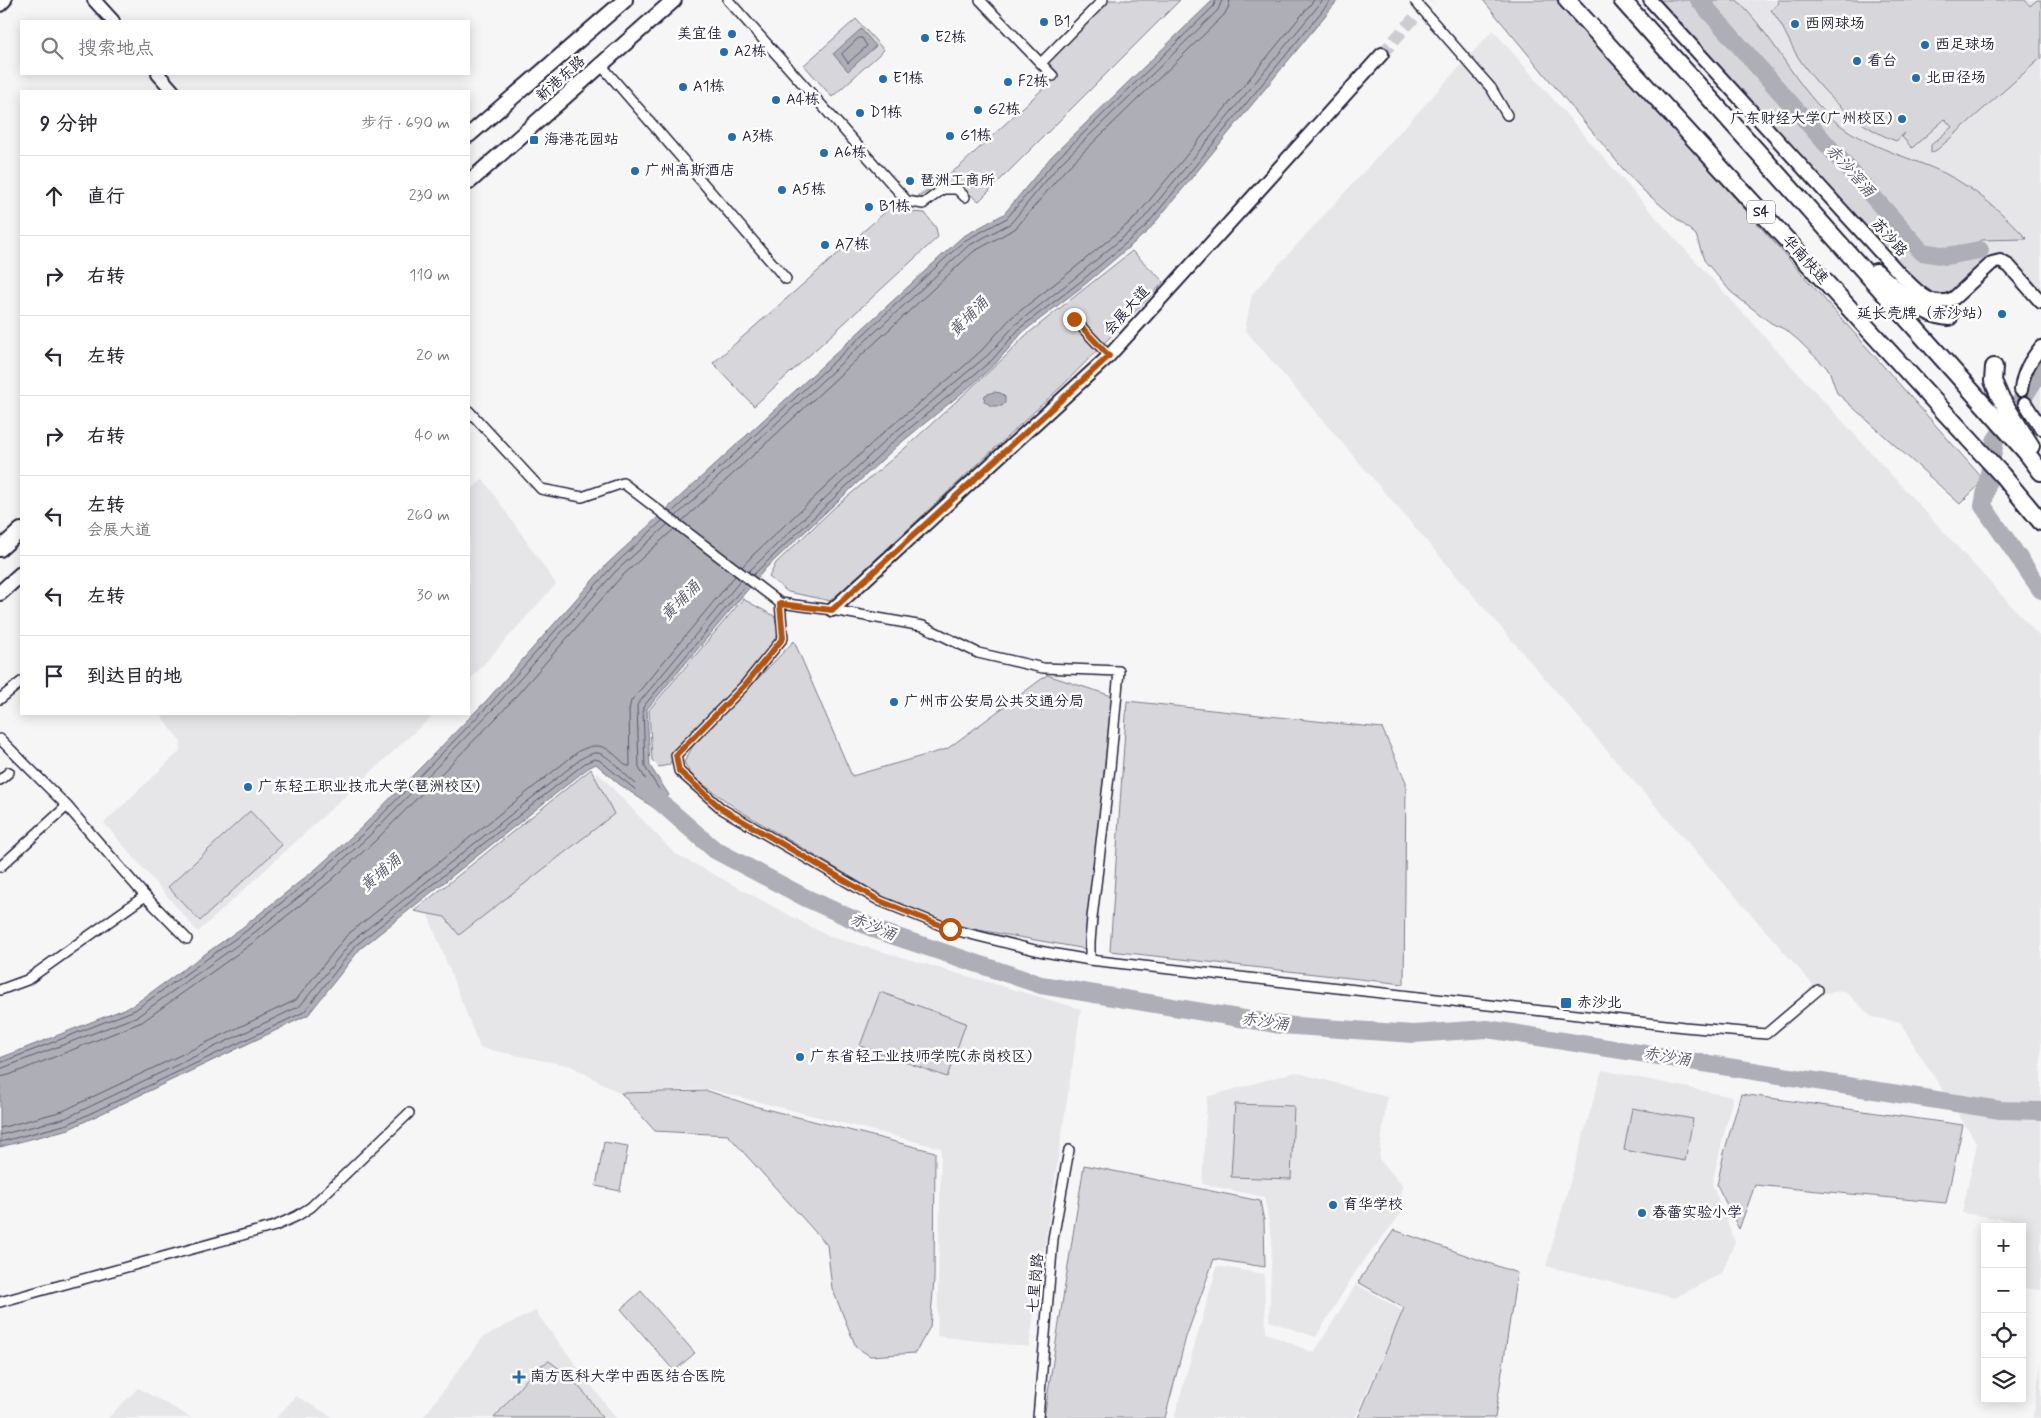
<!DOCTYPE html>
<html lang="zh">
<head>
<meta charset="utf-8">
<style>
	body { margin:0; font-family:Mynerve,"LXGW WenKai TC",sans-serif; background:#f2f2f3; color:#2b2b33 }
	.controls { position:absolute; right:15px; bottom:15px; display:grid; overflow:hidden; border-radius:0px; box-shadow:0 2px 12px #0003 }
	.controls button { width:45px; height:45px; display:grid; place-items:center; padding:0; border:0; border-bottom:1px solid #e1e1e2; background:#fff; color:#2b2b33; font:25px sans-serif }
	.stop { position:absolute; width:15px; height:15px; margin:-11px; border:4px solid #b45309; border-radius:50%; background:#fff }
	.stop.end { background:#b45309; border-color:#fff; box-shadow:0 1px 5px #0008 }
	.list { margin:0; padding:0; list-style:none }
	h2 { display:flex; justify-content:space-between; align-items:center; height:65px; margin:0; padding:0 20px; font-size:21px }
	h2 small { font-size:16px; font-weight:400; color:#7c7c81 }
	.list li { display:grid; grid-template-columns:32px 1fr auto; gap:15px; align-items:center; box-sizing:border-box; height:80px; padding:0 20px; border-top:1px solid #e1e1e2 }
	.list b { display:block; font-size:19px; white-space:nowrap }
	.list p { margin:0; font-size:16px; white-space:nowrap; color:#7c7c81 }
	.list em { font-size:16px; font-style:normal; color:#7c7c81 }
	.icon { flex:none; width:28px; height:28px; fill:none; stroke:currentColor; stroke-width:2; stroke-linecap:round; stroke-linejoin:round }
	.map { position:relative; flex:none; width:2041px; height:1418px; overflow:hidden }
	.search { position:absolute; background:#fff; box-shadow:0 2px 12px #0003; left:20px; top:20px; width:450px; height:55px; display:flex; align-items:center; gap:12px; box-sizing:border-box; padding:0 18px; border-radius:0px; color:#7c7c81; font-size:19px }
	.panel { position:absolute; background:#fff; box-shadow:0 2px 12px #0003; left:20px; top:90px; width:450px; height:625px; border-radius:0px }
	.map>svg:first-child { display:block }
	.built { fill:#e6e6e9 }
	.green { fill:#d7d7db; stroke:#7c7c8b }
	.water { fill:#aeaeb7; stroke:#767685 }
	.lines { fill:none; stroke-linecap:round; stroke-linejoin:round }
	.shore { stroke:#5a5a6d; stroke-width:1 }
	.river { stroke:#aeaeb7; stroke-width:18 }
	.secondary-tunnel { stroke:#ccccd1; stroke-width:12; stroke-dasharray:12 6; stroke-linecap:butt }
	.street-casing { stroke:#22223b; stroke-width:12 }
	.secondary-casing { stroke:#22223b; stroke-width:16 }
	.primary-casing { stroke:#22223b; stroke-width:18 }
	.highway-casing { stroke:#22223b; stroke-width:20 }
	.street { stroke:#fff; stroke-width:9 }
	.secondary { stroke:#fff; stroke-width:12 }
	.primary { stroke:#fff; stroke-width:14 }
	.highway { stroke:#fff; stroke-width:16 }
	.street-bridge-casing { stroke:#22223b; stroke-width:12; stroke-linecap:butt }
	.street-bridge { stroke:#fff; stroke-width:9 }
	.route { stroke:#b45309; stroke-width:6 }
	.poi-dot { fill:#1f6fb2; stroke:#fff; stroke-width:2 }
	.labels { text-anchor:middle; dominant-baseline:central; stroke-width:5; stroke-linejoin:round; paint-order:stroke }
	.shield { fill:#fff; stroke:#646476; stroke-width:1 }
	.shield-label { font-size:14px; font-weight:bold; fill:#22223b }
	.poi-label { font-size:15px; fill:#22223b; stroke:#fff; text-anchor:start }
	.street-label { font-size:15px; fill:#22223b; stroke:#fff }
	.water-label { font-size:16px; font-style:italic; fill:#5a5a6d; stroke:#fff }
</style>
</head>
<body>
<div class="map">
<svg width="2041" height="1418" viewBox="0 0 2041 1418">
	<rect width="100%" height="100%" fill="#f6f6f7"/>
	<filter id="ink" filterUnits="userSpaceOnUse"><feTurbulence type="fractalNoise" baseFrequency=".02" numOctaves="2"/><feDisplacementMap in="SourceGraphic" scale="10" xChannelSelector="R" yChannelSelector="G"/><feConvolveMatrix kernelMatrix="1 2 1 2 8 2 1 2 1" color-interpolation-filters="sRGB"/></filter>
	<g filter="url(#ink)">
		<g class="built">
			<path d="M1656,0H2041V296L2004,257L1940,300Z"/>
			<path d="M1493,30L1658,220L2041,638V1290L2022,1288L2023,1222L1962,1213L1977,1143L1921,1057L1900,1022L1872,1017L1845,991L1821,993L1815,987L1616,761L1245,330L1252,294Z"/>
			<path d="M2041,357V414L2028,397L2026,389L2029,374Z"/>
			<path d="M483,479L556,584L469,681V492Z"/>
			<path d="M167,714H434L198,932L104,823L180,751L181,742L162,717Z"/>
			<path d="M598,773L674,853L828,936L1081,1009L1029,1347L937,1336L941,1148L708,1089L619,1093L571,1066L480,1048L427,912Z"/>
			<path d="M1602,1070L1733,1097L1712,1184L1735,1242L1722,1273L1675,1298L1546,1266Z"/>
			<path d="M1295,1072L1387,1097L1379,1159L1402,1185L1401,1214L1358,1268L1316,1337L1269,1321L1272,1239L1264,1197L1202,1184L1207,1097Z"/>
			<path d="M1217,1266L1264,1274L1266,1333L1314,1353L1356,1284L1403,1311L1355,1418H1174Z"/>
			<path d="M535,1311L616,1418H423L483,1337Z"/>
			<path d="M2041,1361V1418H2033Z"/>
			<path d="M138,1388L192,1418H108Z"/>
			<path d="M296,1396L334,1418H276Z"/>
		</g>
		<g class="green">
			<path d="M1095,0H1180L979,201L954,183L937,186L919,197L917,196L959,167L1048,84L1037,72L1047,62L1041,55Z"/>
			<path d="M1483,0H1560L1984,480L1960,504L1837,393L1829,370L1798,340L1786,330L1771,323L1731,292L1704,260L1696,235L1644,191L1624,170Z"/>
			<path d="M1659,0H1690L1910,250C1928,262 1942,266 1963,261C1974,258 1981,255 1991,258L1949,295L1932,296L1901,271Z"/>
			<path d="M1707,0H1737C1745,9 1755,19 1762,29C1789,64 1809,105 1847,130C1877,150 1912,158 1944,173C1976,189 2003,213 2027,239L1982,240L1959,250H1942L1926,248Z"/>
			<path d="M1777,0H2025L2030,6L2037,0H2041V58L1938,149L1931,153V145L1952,127L1945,119L1912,148L1902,137L1905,133L1896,141C1856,126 1821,92 1798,57C1788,41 1783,24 1771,10L1779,3Z"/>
			<path d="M856,19L884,50L832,97L804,65Z"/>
			<path d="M898,201L910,212L925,213L936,228L938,237L754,406L713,363Z"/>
			<path d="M1132,251L1164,282L1065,383L831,601L788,592L769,577L776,563L834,508L904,449L1005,357L1025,336Z"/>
			<path d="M743,599L774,616L782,637L743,684L676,751L669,765L659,767L652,760L649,710Z"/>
			<path d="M794,641L852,776L947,749L1047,675L1112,696L1086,949L957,926L886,898L737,809L692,776L684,762L693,746Z"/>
			<path d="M1127,701L1382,728L1406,782L1404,984L1110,951Z"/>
			<path d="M591,769L614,814L459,935L445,917L414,911Z"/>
			<path d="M250,811L282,845L200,921L168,887Z"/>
			<path d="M880,992L966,1023L947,1077L860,1046Z"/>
			<path d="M708,1091L750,1105L935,1152L934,1280L930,1327L915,1353L870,1356L856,1347L832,1288L827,1245L728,1135L655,1131L621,1093Z"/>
			<path d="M1741,1094L1963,1125L1946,1203L1755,1185L1739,1229L1717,1185L1724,1153Z"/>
			<path d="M1235,1104L1294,1106L1291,1179L1231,1177Z"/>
			<path d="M1632,1108L1693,1119L1685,1161L1624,1150Z"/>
			<path d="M604,1142L628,1146L620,1191L596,1186Z"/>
			<path d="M1084,1165L1260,1201L1264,1221L1265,1267L1214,1259L1186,1337L1165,1418H1044Z"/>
			<path d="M1394,1230L1517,1273L1495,1418H1358L1404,1308L1358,1282Z"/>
			<path d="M641,1291L695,1353L674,1371L621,1309Z"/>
			<path d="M549,1361C571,1377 589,1395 602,1418H494L536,1368Z"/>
		</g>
		<g class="water">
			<path d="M1213,0H1338L1148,231L1083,286L1023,332L996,363L974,383L897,446L766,568L647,709L650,766L669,795L657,810L619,784L596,764L588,768L360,949L308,1015L69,1129L0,1147V1058L132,1006L243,927L317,868L361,828L487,700L607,564L962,237L1004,214L1051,157Z"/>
			<path d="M861,29L876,46L848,71L833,54Z"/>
			<path d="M994,392L1001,393L1005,397V403L1002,406H991L984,401L985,395Z"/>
		</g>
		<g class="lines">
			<g class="shore">
				<path d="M859,38H862L867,46L848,63L842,54Z"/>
				<path d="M671,513L964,241L1007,218L1055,161L1214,6L1216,0"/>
				<path d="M676,516L968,246L1011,223L1059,165L1218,10L1222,0"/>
				<path d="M682,521L973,252L1016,228L1065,170L1224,15L1228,8L1230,0"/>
				<path d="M742,567L753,555L884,432L962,368L982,350L1011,318L1071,271L1135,218L1314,0"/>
				<path d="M748,572L889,437L988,355L1016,324L1076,277L1140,223L1323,0"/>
				<path d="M753,575L893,442L992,360L1020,328L1080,282L1145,227L1331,0"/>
				<path d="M0,1063L135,1010L246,931L320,872L365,832L491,703L611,568L663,520"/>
				<path d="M0,1069L138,1016L250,936L324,877L369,836L495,707L615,572L668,524"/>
				<path d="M0,1077L9,1075L142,1022L254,942L328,883L374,842L501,713L621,577L674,529"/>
				<path d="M0,1128L63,1111L296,1000L347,935L579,751C603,739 609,750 627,766H630L629,710L631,701L735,576"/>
				<path d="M0,1135L66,1118L300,1006L352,941L582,758C587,756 592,752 598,753C612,755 632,788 650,791L651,788L639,768L637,705L741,580"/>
				<path d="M0,1142L68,1124L304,1012L356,945L585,763L594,759L599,760L642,795L657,802L662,794L645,767L643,707L746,584"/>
			</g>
			<g class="river">
				<path d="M1699,0L1922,252L1946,256L1980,250"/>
				<path d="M2041,370L1995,441L1983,506L2041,590"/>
				<path d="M644,788L715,850L806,898L879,931L1041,985L1281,1025L1413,1034L1487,1029L2000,1110L2041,1111"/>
			</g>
			<path class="secondary-tunnel" d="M1382,54L1430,0"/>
			<g class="street-casing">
				<g id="street">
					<path d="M728,0L907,201L923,204L943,189H957L965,197"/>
					<path d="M980,0L1053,76"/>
					<path d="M1041,63L1103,0"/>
					<path d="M601,65L786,279"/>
					<path d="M1491,88L1507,115"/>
					<path d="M1074,319L1109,356"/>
					<path d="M469,411L541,489L582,497L623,483L780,603L832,610L923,626L978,653L1043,668L1119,671L1110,768L1092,918L1090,942V960"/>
					<path d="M780,603L783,638L744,686L676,755L679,771L722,809L880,901L950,929L1039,951L1090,960L1684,1027L1766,1034L1818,990"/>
					<path d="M0,699L21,682"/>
					<path d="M0,739L67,806L145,896L187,939"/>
					<path d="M0,780L9,772"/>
					<path d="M0,867L67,806"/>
					<path d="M0,990L27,980L145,896"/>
					<path d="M0,1302L275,1226L297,1216L311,1207L409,1113"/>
					<path d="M1038,1418L1053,1239L1069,1150"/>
				</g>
			</g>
			<g class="secondary-casing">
				<g id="secondary">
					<path d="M94,0L113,21"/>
					<path d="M1650,0L1899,273C1915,288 1930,310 1954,298L1992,263L2000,261L2009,266L2041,302"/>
					<path d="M0,5L5,0"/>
					<path d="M158,74L173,91"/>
					<path d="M2021,390C2023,372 2030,361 2041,347"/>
					<path d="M2025,403L2041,428"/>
					<path d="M832,610L1109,356L1382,54"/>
				</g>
			</g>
			<g class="primary-casing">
				<g id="primary">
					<path d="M469,135L625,0"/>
					<path d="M469,182L674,0"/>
					<path d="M0,549L21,530"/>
					<path d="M0,593L21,574"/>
				</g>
			</g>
			<g class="highway-casing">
				<g id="highway">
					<path d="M1567,0L2002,475L2041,522"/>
					<path d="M1622,0L2026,452L2041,472"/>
					<path d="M1876,272C1897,290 1921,315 1949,317"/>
					<path d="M1994,367L1993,381L2000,397L2031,446"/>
				</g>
			</g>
			<use href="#street" class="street"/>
			<use href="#secondary" class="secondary"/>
			<use href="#primary" class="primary"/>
			<use href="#highway" class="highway"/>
			<g class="street-bridge-casing">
				<path id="street-bridge" d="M1414,0L1491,88"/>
			</g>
			<use href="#street-bridge" class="street-bridge"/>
		</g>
	</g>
	<g class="lines" filter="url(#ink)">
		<path class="route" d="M950,929L880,901L722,809L679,771L676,755L744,686L783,638L780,604L832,610L1109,356L1074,319"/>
	</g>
	<g class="poi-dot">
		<circle cx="1044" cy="22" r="5"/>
		<circle cx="1795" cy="24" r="5"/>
		<circle cx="732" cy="34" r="5"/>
		<circle cx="925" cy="38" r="5"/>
		<circle cx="1925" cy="45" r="5"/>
		<circle cx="724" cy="52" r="5"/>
		<circle cx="1857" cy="61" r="5"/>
		<circle cx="1916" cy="78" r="5"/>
		<circle cx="883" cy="79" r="5"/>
		<circle cx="1008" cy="82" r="5"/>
		<circle cx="683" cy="87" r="5"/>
		<circle cx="776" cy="100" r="5"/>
		<circle cx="978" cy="110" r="5"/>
		<circle cx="860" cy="113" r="5"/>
		<circle cx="1902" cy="119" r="5"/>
		<circle cx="950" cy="136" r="5"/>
		<circle cx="732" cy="137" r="5"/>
		<rect x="529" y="135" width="10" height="10" rx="2.5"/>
		<circle cx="824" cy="153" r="5"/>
		<circle cx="635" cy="171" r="5"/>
		<circle cx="910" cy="181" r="5"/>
		<circle cx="782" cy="190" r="5"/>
		<circle cx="869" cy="207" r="5"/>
		<circle cx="825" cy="245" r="5"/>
		<circle cx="2002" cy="314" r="5"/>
		<circle cx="894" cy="702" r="5"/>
		<circle cx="248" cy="787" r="5"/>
		<rect x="1560" y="997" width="12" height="12" rx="2.5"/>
		<circle cx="800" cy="1057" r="5"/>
		<circle cx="1333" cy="1205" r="5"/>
		<circle cx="1642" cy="1213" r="5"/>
		<path d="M516.5 1369.5h5v5h5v5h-5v5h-5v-5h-5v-5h5z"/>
	</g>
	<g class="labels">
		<rect class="shield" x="1747" y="200.5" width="28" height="23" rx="4"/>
		<g class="shield-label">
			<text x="1761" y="212">S4</text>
		</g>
		<g class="poi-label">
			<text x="1054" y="22">B1</text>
			<text x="1805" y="24">西网球场</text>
			<text x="722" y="34" text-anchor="end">美宜佳</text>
			<text x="935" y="38">E2栋</text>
			<text x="1935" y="45">西足球场</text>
			<text x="734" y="52">A2栋</text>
			<text x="1867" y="61">看台</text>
			<text x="1926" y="78">北田径场</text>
			<text x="893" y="79">E1栋</text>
			<text x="1018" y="82">F2栋</text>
			<text x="693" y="87">A1栋</text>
			<text x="786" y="100">A4栋</text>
			<text x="988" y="110">G2栋</text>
			<text x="870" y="113">D1栋</text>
			<text x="1892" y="119" text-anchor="end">广东财经大学(广州校区)</text>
			<text x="960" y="136">G1栋</text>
			<text x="742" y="137">A3栋</text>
			<text x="544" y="140">海港花园站</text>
			<text x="834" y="153">A6栋</text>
			<text x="645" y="171">广州高斯酒店</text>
			<text x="920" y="181">琶洲工商所</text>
			<text x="792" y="190">A5栋</text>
			<text x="879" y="207">B1栋</text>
			<text x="835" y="245">A7栋</text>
			<text x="1992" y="314" text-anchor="end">延长壳牌（赤沙站）</text>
			<text x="904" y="702">广州市公安局公共交通分局</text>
			<text x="258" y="787">广东轻工职业技术大学(琶洲校区)</text>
			<text x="1577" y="1003">赤沙北</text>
			<text x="810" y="1057">广东省轻工业技师学院(赤岗校区)</text>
			<text x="1343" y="1205">育华学校</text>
			<text x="1652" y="1213">春蕾实验小学</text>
			<text x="530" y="1377">南方医科大学中西医结合医院</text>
		</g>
		<g class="street-label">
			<text transform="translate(561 79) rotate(-42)">新港东路</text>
			<text transform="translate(1889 238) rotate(48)">苏沙路</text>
			<text transform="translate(1805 260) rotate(48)">华南快速</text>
			<text transform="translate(1127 311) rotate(-48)">会展大道</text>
			<text transform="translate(1036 1283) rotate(-85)">七星岗路</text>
		</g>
		<g class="water-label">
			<text transform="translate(1850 171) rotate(48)">赤沙滘涌</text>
			<text transform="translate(969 317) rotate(-45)">黄埔涌</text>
			<text transform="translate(681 601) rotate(-45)">黄埔涌</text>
			<text transform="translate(381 873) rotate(-41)">黄埔涌</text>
			<text transform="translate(873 927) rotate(22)">赤沙涌</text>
			<text transform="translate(1265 1022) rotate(8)">赤沙涌</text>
			<text transform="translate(1667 1057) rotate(9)">赤沙涌</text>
		</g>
	</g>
</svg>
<div class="controls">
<button>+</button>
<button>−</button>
<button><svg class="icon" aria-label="locate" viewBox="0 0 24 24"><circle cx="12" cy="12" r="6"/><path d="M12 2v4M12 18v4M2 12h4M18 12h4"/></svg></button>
<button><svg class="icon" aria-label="layers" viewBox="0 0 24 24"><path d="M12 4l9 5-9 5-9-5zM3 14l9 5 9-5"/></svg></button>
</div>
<div class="stop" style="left:950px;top:929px"></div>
<div class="stop end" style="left:1074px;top:319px"></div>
<div class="search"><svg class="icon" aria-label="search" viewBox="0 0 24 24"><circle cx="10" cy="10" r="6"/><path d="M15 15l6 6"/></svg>搜索地点</div>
<section class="panel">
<h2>9 分钟<small>步行 · 690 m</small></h2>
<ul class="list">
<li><svg class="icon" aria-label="ahead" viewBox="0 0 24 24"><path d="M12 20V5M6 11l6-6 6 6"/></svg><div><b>直行</b></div><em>230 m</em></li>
<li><svg class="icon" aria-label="right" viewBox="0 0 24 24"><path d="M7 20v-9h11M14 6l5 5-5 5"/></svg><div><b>右转</b></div><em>110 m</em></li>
<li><svg class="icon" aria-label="left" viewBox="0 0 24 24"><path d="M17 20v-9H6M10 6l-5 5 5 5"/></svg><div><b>左转</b></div><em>20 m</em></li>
<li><svg class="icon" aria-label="right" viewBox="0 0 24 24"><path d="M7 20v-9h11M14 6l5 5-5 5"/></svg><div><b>右转</b></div><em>40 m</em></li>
<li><svg class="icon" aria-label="left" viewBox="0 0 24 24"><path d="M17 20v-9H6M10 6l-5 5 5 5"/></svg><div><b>左转</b><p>会展大道</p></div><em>260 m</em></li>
<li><svg class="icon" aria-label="left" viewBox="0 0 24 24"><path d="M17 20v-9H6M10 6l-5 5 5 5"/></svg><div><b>左转</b></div><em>30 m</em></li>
<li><svg class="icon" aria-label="arrive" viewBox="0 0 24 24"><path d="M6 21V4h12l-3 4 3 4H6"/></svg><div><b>到达目的地</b></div></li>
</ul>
</section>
</div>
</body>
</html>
